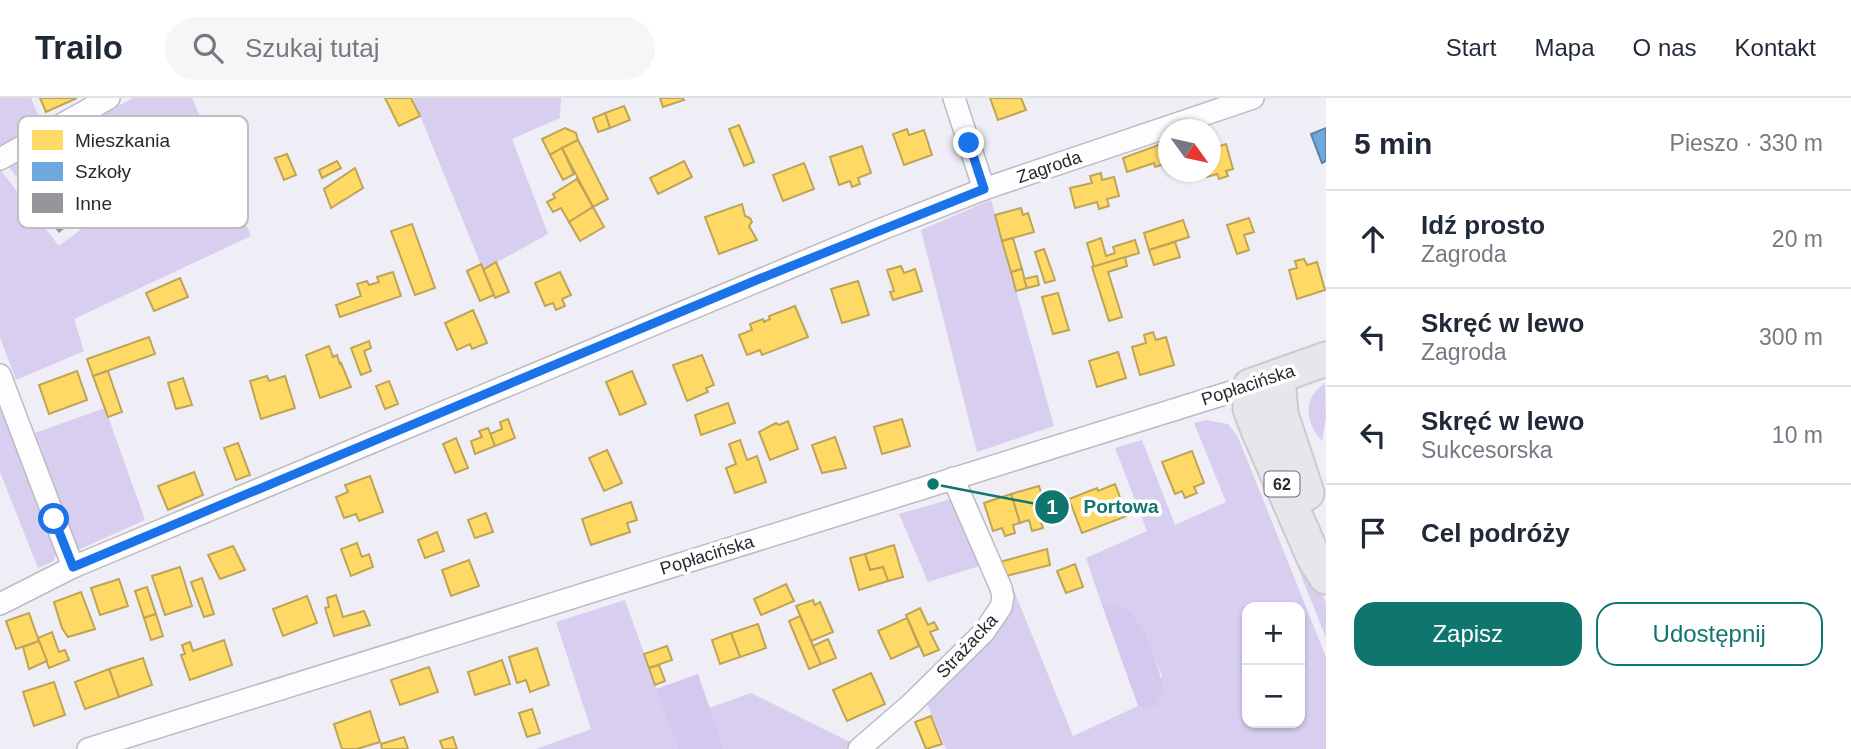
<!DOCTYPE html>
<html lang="pl">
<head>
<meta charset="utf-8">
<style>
	body { margin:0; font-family:Arial,sans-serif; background:#f6f6f7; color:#1f2937 }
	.controls { position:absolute; right:21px; bottom:21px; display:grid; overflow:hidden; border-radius:14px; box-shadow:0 2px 5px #0004 }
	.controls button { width:63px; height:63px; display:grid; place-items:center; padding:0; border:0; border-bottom:2px solid #e0e1e3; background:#fff; color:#1f2937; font:35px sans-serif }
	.compass { position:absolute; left:1158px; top:21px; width:63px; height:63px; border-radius:50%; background:#fff; box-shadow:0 2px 5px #0004; rotate:123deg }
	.stop { position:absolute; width:21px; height:21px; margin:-16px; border:5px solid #1a73e8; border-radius:50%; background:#fff }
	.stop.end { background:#1a73e8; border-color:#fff; box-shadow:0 2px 7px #0008 }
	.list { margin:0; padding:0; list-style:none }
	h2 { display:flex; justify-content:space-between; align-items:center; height:91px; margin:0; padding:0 28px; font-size:30px }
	h2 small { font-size:23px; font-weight:400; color:#747a83 }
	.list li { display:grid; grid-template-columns:46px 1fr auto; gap:21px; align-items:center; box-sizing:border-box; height:98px; padding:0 28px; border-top:2px solid #e0e1e3 }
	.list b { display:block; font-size:26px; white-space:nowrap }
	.list p { margin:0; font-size:23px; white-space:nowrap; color:#747a83 }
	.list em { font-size:23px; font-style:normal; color:#747a83 }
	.actions { display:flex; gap:14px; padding:21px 28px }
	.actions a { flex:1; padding:16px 0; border:2px solid #0f766e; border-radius:21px; text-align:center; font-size:24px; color:#0f766e }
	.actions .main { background:#0f766e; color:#fff }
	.icon { flex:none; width:38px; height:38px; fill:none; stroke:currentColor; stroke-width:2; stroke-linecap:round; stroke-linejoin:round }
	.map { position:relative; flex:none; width:1326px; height:651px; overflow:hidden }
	header { display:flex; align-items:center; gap:42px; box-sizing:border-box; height:98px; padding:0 35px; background:#fff; border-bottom:2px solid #e0e1e3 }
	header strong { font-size:33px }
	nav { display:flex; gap:38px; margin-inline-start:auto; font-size:24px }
	.search { width:490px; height:63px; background:#f6f6f7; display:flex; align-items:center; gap:18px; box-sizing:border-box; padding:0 24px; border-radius:38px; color:#747a83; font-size:26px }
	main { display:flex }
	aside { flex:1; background:#fff }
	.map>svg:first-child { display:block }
	.green { fill:#d8cef0; fill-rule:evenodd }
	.forest { fill:#d4c8ef }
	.homes { fill:#ffd966; stroke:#bfa456; stroke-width:2 }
	.schools { fill:#6fa8dc; stroke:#5b82a8; stroke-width:2 }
	.building { fill:#96959b }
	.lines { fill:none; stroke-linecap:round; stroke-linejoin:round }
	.street-casing { stroke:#bcbbc2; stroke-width:24 }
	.primary-casing { stroke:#cbcace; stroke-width:37 }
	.street { stroke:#fdfcfe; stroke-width:21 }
	.primary { stroke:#e8e6ec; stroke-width:33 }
	.route { stroke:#1a73e8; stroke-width:9 }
	.labels { text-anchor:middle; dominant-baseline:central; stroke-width:7; stroke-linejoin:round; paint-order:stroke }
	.shield { fill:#fff; stroke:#6b696d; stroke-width:2 }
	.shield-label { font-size:16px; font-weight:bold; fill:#2b292f }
	.street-label { font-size:18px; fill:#2b292f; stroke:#fff }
	.key { fill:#fff; stroke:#bfbfc1; stroke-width:2 }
	.key-label { font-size:19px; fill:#2b292f }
	.leader { fill:none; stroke:#0f766e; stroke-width:2.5 }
	.callout-dot { fill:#0f766e; stroke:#fff; stroke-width:2.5 }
	.mark-label { font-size:21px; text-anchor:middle; font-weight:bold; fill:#fff }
	.callout-label { font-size:19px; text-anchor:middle; font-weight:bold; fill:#0f766e; stroke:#fff; stroke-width:7; stroke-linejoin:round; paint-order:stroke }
</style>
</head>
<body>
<header>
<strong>Trailo</strong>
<div class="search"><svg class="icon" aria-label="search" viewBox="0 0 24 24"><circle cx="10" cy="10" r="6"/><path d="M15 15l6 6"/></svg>Szukaj tutaj</div>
<nav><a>Start</a><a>Mapa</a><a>O nas</a><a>Kontakt</a></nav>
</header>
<main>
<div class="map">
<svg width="1326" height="651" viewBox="0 0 1326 651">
	<rect width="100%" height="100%" fill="#efeef6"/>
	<g class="green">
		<path d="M0,0H31L41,24V30L0,51Z"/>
		<path d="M133,0H192L251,138L74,221L84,253L16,282L0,239V71L59,148L83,130L67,97L44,113L8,68Z"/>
		<path d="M413,0H561L560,20L512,41L548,136L483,172Z"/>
		<path d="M991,102L1054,328L977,354L921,132Z"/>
		<path d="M1325,285L1326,320L1322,343C1305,324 1302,301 1325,285Z"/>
		<path d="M0,300L57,448L54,463L38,470L0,374Z"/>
		<path d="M105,310L145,422L78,452L35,335Z"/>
		<path d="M1206,322L1228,326L1238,339L1326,559V651H946L926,603L1010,501V483L1073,638L1138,608L1145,612L1162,578C1154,559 1142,518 1124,509C1117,505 1109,505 1101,504L1086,460L1147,433L1115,350L1142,342L1175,427L1226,404L1194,325ZM1247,509H1300V625H1247Z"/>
		<path d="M1249,347L1314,475L1326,505V540Z"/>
		<path d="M955,400L983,467L928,484L899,416Z"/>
		<path d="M625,502L678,651H536L591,631L556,524Z"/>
		<path d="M751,595L856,647L849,651H724L709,610Z"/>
	</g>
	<g class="forest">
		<path d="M1101,504C1110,505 1120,505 1127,511C1145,523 1161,574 1164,595L1155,608L1145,612L1138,608Z"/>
		<path d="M698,576L724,651H678L656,591Z"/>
	</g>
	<g class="homes">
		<path d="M40,0H77L46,14Z"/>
		<path d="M385,0H411L420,18L399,28Z"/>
		<path d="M660,0H683L684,2L663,9Z"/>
		<path d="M990,0H1021L1026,12L998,22Z"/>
		<path d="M624,8L630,22L610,30L605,15Z"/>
		<path d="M605,15L610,30L598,34L593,20Z"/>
		<path d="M739,27L754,64L744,68L729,31Z"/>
		<path d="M565,30L576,35L578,42L550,57L542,41Z"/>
		<path d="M907,31L909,37L924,32L932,57L904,67L893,36Z"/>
		<path d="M578,42L608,101L593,109L562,50Z"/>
		<path d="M1161,46L1167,65L1155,69L1154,65L1127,74L1123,60Z"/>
		<path d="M1226,46L1233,71L1226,73L1228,78L1219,81L1217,76L1207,79L1205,74H1210V51Z"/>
		<path d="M862,48L871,75L858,80L860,86L852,89L850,83L839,87L830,59Z"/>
		<path d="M562,50L574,76L563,82L550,57Z"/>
		<path d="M287,56L296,77L284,82L275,60Z"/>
		<path d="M337,63L341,70L322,80L319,72Z"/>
		<path d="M684,63L692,79L658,96L650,80Z"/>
		<path d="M804,65L814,91L783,103L773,77Z"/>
		<path d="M355,70L363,90L331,110L324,91Z"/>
		<path d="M1101,75L1102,82L1114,79L1119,98L1107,101L1109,108L1099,111L1097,104L1075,110L1070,90L1092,85L1090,78Z"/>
		<path d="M577,81L593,109L569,124L561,110L553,114L547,104L555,100L553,96Z"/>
		<path d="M742,106L745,118L750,120L752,124L749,128L757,142L719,156L705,119Z"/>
		<path d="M593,109L604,129L580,143L569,124Z"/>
		<path d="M1021,110L1023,117L1028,115L1034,134L1002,143L995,117Z"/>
		<path d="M1249,120L1254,134L1244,137L1249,152L1237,156L1227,127Z"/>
		<path d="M1183,122L1189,139L1149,152L1144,135Z"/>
		<path d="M412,126L435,190L415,197L391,133Z"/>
		<path d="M1013,140L1022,171L1011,174L1002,143Z"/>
		<path d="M1101,140L1106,158L1115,155L1113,149L1135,142L1139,155L1094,169L1087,145Z"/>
		<path d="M1175,144L1180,159L1154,167L1149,152Z"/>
		<path d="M1044,151L1055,182L1045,185L1035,154Z"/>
		<path d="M1125,159L1127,168L1108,174L1122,219L1109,223L1092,169Z"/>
		<path d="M1304,161L1307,167L1317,164L1325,192L1297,201L1289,172L1297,170L1295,163Z"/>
		<path d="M496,164L509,194L495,200L483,172Z"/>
		<path d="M481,166L494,197L480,203L467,173Z"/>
		<path d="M901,168L904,175L915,171L922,193L893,202L890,194L894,193L887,172Z"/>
		<path d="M1022,171L1027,190L1016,193L1011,174Z"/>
		<path d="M393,174L401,198L340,219L336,207L361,198L357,186L367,183L369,187L379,184L377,179Z"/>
		<path d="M560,174L571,197L562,201L565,208L556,212L553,205L545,208L535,185Z"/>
		<path d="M1037,178L1039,187L1027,190L1024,181Z"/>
		<path d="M180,180L188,199L154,213L146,195Z"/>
		<path d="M858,183L869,217L842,225L831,191Z"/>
		<path d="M1058,195L1069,232L1053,236L1042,199Z"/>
		<path d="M795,208L808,239L762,257L760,252L747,257L739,237L752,232L750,226L763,221L764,224L770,221L769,218Z"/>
		<path d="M473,212L487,245L472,251L470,246L457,252L445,225Z"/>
		<path d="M1153,234L1156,242L1166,239L1174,267L1140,277L1132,249L1146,245L1144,237Z"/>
		<path d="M149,239L155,256L93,278L87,261Z"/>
		<path d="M369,243L371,250L364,253L371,273L361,277L351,250Z"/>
		<path d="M329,248L333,259L337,257L340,266L341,265L351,289L320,300L306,257Z"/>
		<path d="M1118,254L1126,280L1097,289L1089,263Z"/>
		<path d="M702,257L714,287L706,290L708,294L687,303L673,267Z"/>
		<path d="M77,273L87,302L49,316L39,287Z"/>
		<path d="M108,273L122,314L108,319L93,278Z"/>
		<path d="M632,273L646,306L620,317L606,284Z"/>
		<path d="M267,278L269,283L285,278L295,310L261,321L250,283Z"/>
		<path d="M183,280L192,307L176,311L168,285Z"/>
		<path d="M389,283L398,306L385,311L376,288Z"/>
		<path d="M728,305L735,325L701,337L695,317Z"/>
		<path d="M508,321L515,340L495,348L490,336L502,331L500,324Z"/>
		<path d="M902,321L910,348L882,356L874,329Z"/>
		<path d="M788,323L798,351L770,362L759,334L776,325L779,327Z"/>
		<path d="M488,330L495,348L475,356L471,343L482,339L479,333Z"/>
		<path d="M835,339L846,370L822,375L812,347Z"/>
		<path d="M456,340L468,370L455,375L443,346Z"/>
		<path d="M740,342L747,362L757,358L766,384L735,395L726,370L736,366L729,346Z"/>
		<path d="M238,345L250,377L236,382L224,350Z"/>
		<path d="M607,352L622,385L604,393L589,360Z"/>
		<path d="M1192,353L1204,385L1194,389L1197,395L1185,400L1182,393L1175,396L1162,364Z"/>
		<path d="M194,374L203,397L168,412L158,388Z"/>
		<path d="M370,378L383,414L359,423L356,416L344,420L336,399L348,394L345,387Z"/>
		<path d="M1115,386L1127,418L1082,435L1069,401L1097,390L1098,393Z"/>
		<path d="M1039,388L1048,417L1039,419L1043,430L1032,433L1029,422L1020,425L1011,396Z"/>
		<path d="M1011,396L1020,425L1013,427L1015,435L1005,438L1002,430L993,433L984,405Z"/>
		<path d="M631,404L637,422L627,425L630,434L591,447L582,421Z"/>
		<path d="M486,415L493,434L475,440L468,422Z"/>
		<path d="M437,434L444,453L425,460L418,442Z"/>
		<path d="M357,445L362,459L369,456L373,469L351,478L341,451Z"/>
		<path d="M894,447L903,479L888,483L883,469L870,472L865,456Z"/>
		<path d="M233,448L245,472L220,481L208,457Z"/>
		<path d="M1047,451L1050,467L1002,479L996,465Z"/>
		<path d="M865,456L870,472L883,469L888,483L859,492L850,460Z"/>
		<path d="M469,462L479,488L451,498L442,472Z"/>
		<path d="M1075,466L1083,489L1066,495L1057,473Z"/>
		<path d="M180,469L192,508L165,517L152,478Z"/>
		<path d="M202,480L214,516L204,519L191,484Z"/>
		<path d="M119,481L128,508L100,517L91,490Z"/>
		<path d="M786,486L794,503L761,517L754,501Z"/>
		<path d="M147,489L156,516L144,520L135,493Z"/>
		<path d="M81,494L95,531L68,539L62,530L54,504Z"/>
		<path d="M336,497L343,519L364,513L370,527L334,538L325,510L329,509L327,500Z"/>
		<path d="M307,498L317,525L283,538L273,511Z"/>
		<path d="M813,502L815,507L820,504L833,534L811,543L796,508Z"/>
		<path d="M920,510L928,527L934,524L938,531L930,534L939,552L924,558L906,517Z"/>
		<path d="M29,515L39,543L16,551L6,523Z"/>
		<path d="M156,516L163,538L151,542L144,520Z"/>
		<path d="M800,518L821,566L809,571L789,523Z"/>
		<path d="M907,520L919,548L891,561L878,533Z"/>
		<path d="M758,526L766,550L740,559L731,535Z"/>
		<path d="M52,534L59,554L65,552L69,562L49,570L38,540Z"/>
		<path d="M731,535L740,559L720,566L712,542Z"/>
		<path d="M828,541L836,560L821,566L813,548Z"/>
		<path d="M224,542L232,567L190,582L181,557L185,556L182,547L190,544L193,553Z"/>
		<path d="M39,543L47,563L29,571L23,549Z"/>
		<path d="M667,548L672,562L649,570L644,556Z"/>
		<path d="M537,550L549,587L530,594L526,582L517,585L509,559Z"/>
		<path d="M143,560L152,587L119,599L109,571Z"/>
		<path d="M502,562L510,586L475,597L468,574Z"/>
		<path d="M659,567L665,583L655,587L649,570Z"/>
		<path d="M429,569L438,594L400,607L391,582Z"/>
		<path d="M109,571L119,599L85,611L75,584Z"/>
		<path d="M871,575L885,606L847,623L833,592Z"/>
		<path d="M54,584L65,617L34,628L23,594Z"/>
		<path d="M532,611L540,635L527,639L519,615Z"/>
		<path d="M370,613L380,644L357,651H342L334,626Z"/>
		<path d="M931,618L942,646L926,651L915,624Z"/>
		<path d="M404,639L408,651H382L381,646Z"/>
		<path d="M453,639L457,651H443L440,643Z"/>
	</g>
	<path class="schools" d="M1326,30V63L1322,65L1311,36Z"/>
	<path class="building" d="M61,113L71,125L59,135L49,123Z"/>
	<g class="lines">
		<g class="street-casing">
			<g id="street">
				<path d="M954,0L984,91"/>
				<path d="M0,61L109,0"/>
				<path d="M0,277L73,469L882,131L984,91L1253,0"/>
				<path d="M0,506L73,469"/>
				<path d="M88,651L1250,288"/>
				<path d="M859,651L911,606L984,534L1001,509L1003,499L1001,490L953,380"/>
			</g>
		</g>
		<g class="primary-casing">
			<g id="primary">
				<path d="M1326,261L1250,288V311L1258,332L1314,460L1326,479"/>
				<path d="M1278,279L1281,316L1307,395"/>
			</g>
		</g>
		<use href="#street" class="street"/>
		<use href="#primary" class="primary"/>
	</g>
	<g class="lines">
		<path class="route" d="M54,421L73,469L759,181L984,91L969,45"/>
	</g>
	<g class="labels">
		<rect class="shield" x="1264.5" y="373.5" width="35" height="25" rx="5"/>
		<g class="shield-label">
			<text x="1282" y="386">62</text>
		</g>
		<g class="street-label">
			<text transform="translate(1049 69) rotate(-19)">Zagroda</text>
			<text transform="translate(1248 287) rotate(-18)">Popłacińska</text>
			<text transform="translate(707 457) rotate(-17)">Popłacińska</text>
			<text transform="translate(967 548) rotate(-47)">Strażacka</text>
		</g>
	</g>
	<rect x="18" y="18" width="230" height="112" rx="10" class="key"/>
	<rect x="32" y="32" width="31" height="20" fill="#ffd966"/>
	<rect x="32" y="64" width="31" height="19" fill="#6fa8dc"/>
	<rect x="32" y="95" width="31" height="20" fill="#96959b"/>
	<g class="key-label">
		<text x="75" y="49">Mieszkania</text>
		<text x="75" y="80">Szkoły</text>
		<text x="75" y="112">Inne</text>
	</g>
	<path class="leader" d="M933 386L1052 409"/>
	<g class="callout-dot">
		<circle cx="933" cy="386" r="7"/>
		<circle cx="1052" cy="409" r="18"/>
	</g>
	<g class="mark-label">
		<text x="1052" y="416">1</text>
	</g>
	<g class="callout-label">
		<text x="1121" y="415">Portowa</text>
	</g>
</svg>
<div class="controls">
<button>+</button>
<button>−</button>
</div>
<svg class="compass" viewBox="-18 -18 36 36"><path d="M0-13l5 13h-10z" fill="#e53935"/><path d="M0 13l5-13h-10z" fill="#747a83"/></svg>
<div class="stop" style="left:54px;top:421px"></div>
<div class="stop end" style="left:969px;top:45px"></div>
</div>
<aside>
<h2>5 min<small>Pieszo · 330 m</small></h2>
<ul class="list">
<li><svg class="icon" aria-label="ahead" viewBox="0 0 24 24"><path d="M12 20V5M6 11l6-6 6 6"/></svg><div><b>Idź prosto</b><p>Zagroda</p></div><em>20 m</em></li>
<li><svg class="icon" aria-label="left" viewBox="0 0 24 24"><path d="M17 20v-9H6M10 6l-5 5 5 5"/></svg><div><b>Skręć w lewo</b><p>Zagroda</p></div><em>300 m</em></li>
<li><svg class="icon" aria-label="left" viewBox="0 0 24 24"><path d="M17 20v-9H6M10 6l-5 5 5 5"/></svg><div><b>Skręć w lewo</b><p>Sukcesorska</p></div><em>10 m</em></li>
<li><svg class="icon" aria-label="arrive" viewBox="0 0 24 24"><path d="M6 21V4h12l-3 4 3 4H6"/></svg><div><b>Cel podróży</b></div></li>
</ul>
<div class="actions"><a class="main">Zapisz</a><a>Udostępnij</a></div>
</aside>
</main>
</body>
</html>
